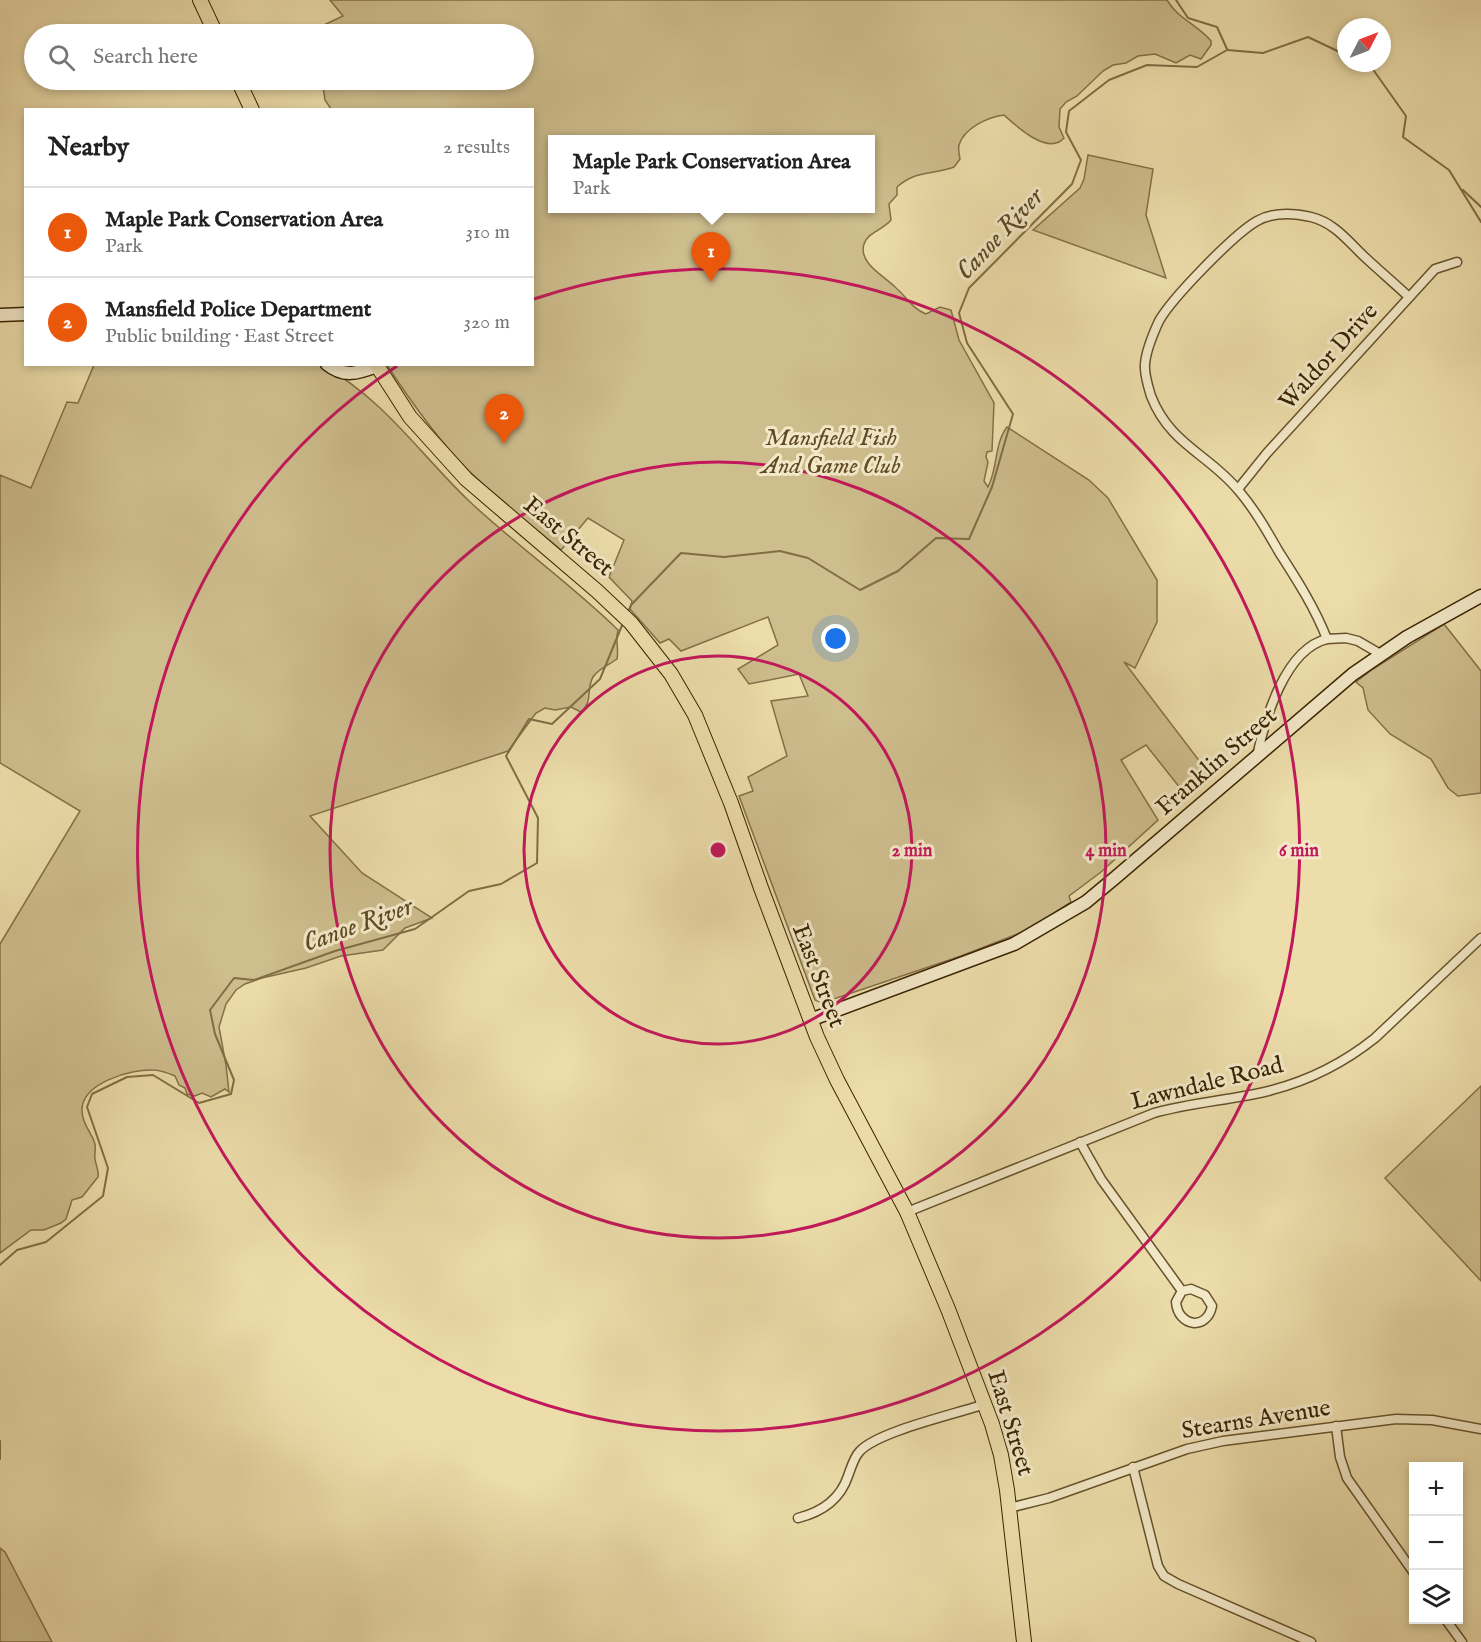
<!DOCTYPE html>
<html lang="en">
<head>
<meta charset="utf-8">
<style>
	body { margin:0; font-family:"IM FELL English",serif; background:#f6f6f6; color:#222 }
	.controls { position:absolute; right:18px; bottom:18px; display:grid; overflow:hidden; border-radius:0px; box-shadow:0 3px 9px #0003 }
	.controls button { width:54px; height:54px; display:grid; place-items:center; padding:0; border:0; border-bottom:2px solid #e0e0e0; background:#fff; color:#222; font:30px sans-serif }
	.compass { position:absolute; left:1337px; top:18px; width:54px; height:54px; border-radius:50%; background:#fff; box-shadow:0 3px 9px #0003; rotate:48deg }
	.you { position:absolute; left:836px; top:639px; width:21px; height:21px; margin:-15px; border:4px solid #fff; border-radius:50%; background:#1a73e8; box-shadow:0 0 0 9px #1a73e833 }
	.badge { display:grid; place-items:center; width:39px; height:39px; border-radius:50%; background:#ea580c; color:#fff; font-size:20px; font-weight:700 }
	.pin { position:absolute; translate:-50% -50px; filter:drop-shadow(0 2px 3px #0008) }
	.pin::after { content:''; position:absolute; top:32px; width:21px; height:18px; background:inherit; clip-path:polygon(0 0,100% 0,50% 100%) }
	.popup { position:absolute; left:548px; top:135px; width:327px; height:78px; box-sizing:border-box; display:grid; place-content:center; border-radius:0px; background:#fff; filter:drop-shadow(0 2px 4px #0005); font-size:20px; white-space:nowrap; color:#767676 }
	.popup b { font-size:22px; color:#222 }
	.popup::after { content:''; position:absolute; left:50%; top:100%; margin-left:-12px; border:12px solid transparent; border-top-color:#fff }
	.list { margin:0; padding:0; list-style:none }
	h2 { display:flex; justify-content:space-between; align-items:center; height:78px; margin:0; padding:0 24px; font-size:26px }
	h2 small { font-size:20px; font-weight:400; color:#767676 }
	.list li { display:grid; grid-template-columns:39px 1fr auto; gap:18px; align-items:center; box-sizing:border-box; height:90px; padding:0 24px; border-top:2px solid #e0e0e0 }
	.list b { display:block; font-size:22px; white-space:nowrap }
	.list p { margin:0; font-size:20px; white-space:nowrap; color:#767676 }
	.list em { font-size:20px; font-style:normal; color:#767676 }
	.icon { flex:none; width:33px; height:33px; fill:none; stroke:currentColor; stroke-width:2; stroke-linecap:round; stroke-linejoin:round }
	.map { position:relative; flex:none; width:1481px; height:1642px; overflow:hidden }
	.search { position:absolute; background:#fff; box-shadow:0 3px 9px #0003; left:24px; top:24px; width:510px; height:66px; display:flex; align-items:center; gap:15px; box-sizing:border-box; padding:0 21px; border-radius:33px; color:#767676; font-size:22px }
	.panel { position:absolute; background:#fff; box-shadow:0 3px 9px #0003; left:24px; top:108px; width:510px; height:258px; border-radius:0px }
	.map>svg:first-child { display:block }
	.green { fill:#cebd8d; stroke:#847047; stroke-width:1.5; fill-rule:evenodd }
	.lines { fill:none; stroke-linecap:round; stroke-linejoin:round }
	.stream { stroke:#816d44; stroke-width:2 }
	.street-casing { stroke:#67522b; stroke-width:11 }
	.secondary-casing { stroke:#3b2301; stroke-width:15 }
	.primary-casing { stroke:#3b2301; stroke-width:16 }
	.street { stroke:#f3e9c8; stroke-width:8 }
	.secondary { stroke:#f3e9c8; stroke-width:12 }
	.primary { stroke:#ecddaa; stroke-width:14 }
	.ring { fill:none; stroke:#c2185b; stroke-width:3 }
	.labels { text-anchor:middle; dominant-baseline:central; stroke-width:6; stroke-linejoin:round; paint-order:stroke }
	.street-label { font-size:24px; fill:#3b2301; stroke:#f3e9c8 }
	.park-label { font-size:24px; font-style:italic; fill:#604a24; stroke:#f3e9c8 }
	.water-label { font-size:26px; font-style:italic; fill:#5e4823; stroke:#f3e9c8 }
	.centre { fill:#c2185b; stroke:#f3e9c8; stroke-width:3 }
	.ring-label { font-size:18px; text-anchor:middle; font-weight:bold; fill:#c2185b; stroke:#f3e9c8; stroke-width:6; stroke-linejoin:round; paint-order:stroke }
</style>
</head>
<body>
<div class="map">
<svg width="1481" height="1642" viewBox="0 0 1481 1642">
	<rect width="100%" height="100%" fill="#ecddaa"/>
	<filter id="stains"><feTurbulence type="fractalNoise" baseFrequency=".00333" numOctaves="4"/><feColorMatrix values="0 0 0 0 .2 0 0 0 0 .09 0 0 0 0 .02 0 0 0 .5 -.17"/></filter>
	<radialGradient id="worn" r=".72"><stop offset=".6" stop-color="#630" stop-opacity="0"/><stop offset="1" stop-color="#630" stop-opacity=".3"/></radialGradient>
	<g class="green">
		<path d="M330,0H1167C1178,19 1198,25 1211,41V45L1201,59L1190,55L1176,63L1155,54L1138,56L1126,63L1113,65L1103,71L1077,96L1066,102L1060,109L1059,127L1064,138C1048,156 1016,126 1004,115C988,117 964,128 959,145C958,149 959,154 960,159L954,167C932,175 916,170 897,187V195L889,204L891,220C883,230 867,233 864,244C858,263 884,276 895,287C906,296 912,309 926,314L940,307L951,310L959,340L994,403L992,451L987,452L986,457L988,462L984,481L988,487C998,468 994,444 1007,427L1089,480L1108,498L1157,580V622L1135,668L1124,662L1207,771L1184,793L1146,745L1121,760L1158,820L1101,872L1069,896L1071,902L1028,930L961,956L822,1003L815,1000L739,796L753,791L748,777L787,756L771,701L808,696L799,674L749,684L738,669L778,645L768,617L681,651L669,639L660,643L630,609L632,601L609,577L624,540L588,518L561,550C530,524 498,499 469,471C437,439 411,402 387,365L532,364V110L331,109L325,100L322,80H524V34H305L343,16ZM552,140H870V208H552Z"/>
		<path d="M1088,155L1153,169L1146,215L1166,278L1033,230L1080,188L1084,179Z"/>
		<path d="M94,365H322C386,401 418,452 469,501C517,546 571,584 618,630C615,640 619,649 617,659C609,665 599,668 593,677C586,689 593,703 581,712L571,707L555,710L545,708L536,713L508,751L310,816L362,873L432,918L405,928L383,950L341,956L306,968L262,978L245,984L236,990L226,1004L219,1027L226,1065L229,1092L225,1089L211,1097L202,1093L195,1096L187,1094L185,1088L179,1085L175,1076C168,1073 161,1070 153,1070C131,1069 81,1083 82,1111C82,1123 90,1131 94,1141C97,1147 94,1153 95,1159C96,1166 99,1170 98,1177L82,1197L72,1200L66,1219L61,1223L44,1230H31L0,1253V944L80,811L0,763V475L31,488L67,402L78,403Z"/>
		<path d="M1444,624L1481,671V793L1458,796L1448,788L1431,759L1390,734L1368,710L1363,688L1356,682L1373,669Z"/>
		<path d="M1481,1086V1281L1385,1178Z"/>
		<path d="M0,1548L5,1552L52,1642H0Z"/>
	</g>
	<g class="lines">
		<g class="stream">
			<path d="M1176,0L1188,18L1217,27L1227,49"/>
			<path d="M1227,50L1263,53L1308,37L1346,55"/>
			<path d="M1363,63L1372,68L1406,116L1403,137L1449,170L1481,222"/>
			<path d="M1463,190L1481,207"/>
			<path d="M628,612L631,605L681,553L724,557L780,551L808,558L860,590L898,571L936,538L969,539L992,487L1013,414L967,343L959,313L969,288L1072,184L1081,160L1066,132L1069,111L1109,80L1147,65L1197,67L1227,50"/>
			<path d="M0,1265L17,1250L46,1242L103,1196L108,1168L87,1107L92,1094L127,1077L153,1075L199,1103L231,1094L234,1080L215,1034L210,1010L234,978L254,980L335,951L415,929L469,891L501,884L537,863L538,818L506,756L529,719L552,724L600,679L623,623"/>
			<path d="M0,1441V1459"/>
		</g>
		<g class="street-casing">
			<g id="street">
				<path d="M1238,489L1267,453L1435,269L1457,262"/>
				<path d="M1382,655L1358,641L1346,638L1327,639C1315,608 1297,580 1279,552C1267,531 1255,510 1239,491C1209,454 1170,445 1151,396C1148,386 1144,374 1145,364C1146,351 1153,334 1159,321C1172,298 1234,234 1257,221C1273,212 1294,213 1311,217C1336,223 1350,244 1368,260C1381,272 1395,284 1409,297"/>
				<path d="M1257,756C1265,719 1285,649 1327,639"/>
				<path d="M1080,1142L1101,1179L1182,1291L1176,1302C1178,1327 1207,1331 1212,1306L1205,1295L1191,1289L1182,1291"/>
				<path d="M907,1212L1154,1113C1193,1102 1233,1100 1272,1090C1310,1080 1345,1062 1375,1038L1481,938"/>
				<path d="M1336,1426L1340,1457L1347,1478L1414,1573"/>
				<path d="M1133,1467L1158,1566L1164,1576L1178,1584L1311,1642"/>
				<path d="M1009,1508L1049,1498L1187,1449L1223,1441L1396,1419L1432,1420L1481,1429"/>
				<path d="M798,1518C822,1512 840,1500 848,1476C851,1468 854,1457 860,1451C879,1431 956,1414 985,1404"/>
				<path d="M1446,1620L1462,1642"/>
			</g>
		</g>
		<g class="secondary-casing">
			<g id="secondary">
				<path d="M0,315L26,314"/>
				<path d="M327,364C344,378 358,373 377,366"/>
				<path d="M810,1020L1014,944L1086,902L1116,877L1353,674L1407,637L1481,596"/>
			</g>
		</g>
		<g class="primary-casing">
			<g id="primary">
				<path d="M200,0L216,34"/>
				<path d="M238,80L252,110"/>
				<path d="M376,364L410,417L466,479L597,591L631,623L671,674L695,715L731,803L761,888L817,1037L837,1080L907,1212L948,1309L992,1424L1001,1455L1007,1490L1024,1642"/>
			</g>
		</g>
		<use href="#street" class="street"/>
		<use href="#secondary" class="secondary"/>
		<use href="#primary" class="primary"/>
	</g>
	<g class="ring">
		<circle cx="718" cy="850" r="194"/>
		<circle cx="718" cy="850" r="388"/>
		<path d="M534 299A581 581 0 1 1 397 366"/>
	</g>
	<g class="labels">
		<g class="street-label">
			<text transform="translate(1329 357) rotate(-48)">Waldor Drive</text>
			<text transform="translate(568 537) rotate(40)">East Street</text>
			<text transform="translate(1217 762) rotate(-41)">Franklin Street</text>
			<text transform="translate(818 976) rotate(69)">East Street</text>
			<text transform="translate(1207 1084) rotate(-14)">Lawndale Road</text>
			<text transform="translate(1256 1420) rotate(-9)">Stearns Avenue</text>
			<text transform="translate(1010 1423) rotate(73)">East Street</text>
		</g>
		<g class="park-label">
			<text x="831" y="438">Mansfield Fish<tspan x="831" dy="28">And Game Club</tspan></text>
		</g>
		<g class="water-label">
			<text transform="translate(1000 234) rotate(-47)">Canoe River</text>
			<text transform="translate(358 925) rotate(-20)">Canoe River</text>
		</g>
	</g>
	<circle cx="718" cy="850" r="9" class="centre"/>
	<g class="ring-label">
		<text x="912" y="856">2 min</text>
		<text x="1106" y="856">4 min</text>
		<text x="1299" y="856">6 min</text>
	</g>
	<rect width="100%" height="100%" filter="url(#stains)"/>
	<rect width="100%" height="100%" fill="url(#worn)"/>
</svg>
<div class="controls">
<button>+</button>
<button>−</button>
<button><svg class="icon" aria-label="layers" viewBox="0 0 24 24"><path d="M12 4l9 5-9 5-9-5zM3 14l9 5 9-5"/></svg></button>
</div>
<svg class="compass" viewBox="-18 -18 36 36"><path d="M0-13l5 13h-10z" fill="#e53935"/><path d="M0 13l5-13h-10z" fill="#767676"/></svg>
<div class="you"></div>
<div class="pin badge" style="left:711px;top:282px">1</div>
<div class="popup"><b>Maple Park Conservation Area</b>Park</div>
<div class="pin badge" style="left:504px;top:444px">2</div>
<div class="search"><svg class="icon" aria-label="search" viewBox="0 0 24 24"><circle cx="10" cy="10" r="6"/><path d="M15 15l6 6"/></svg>Search here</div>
<section class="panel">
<h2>Nearby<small>2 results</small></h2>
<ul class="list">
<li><span class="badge">1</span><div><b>Maple Park Conservation Area</b><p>Park</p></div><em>310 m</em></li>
<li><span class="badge">2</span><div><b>Mansfield Police Department</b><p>Public building · East Street</p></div><em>320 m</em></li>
</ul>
</section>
</div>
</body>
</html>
